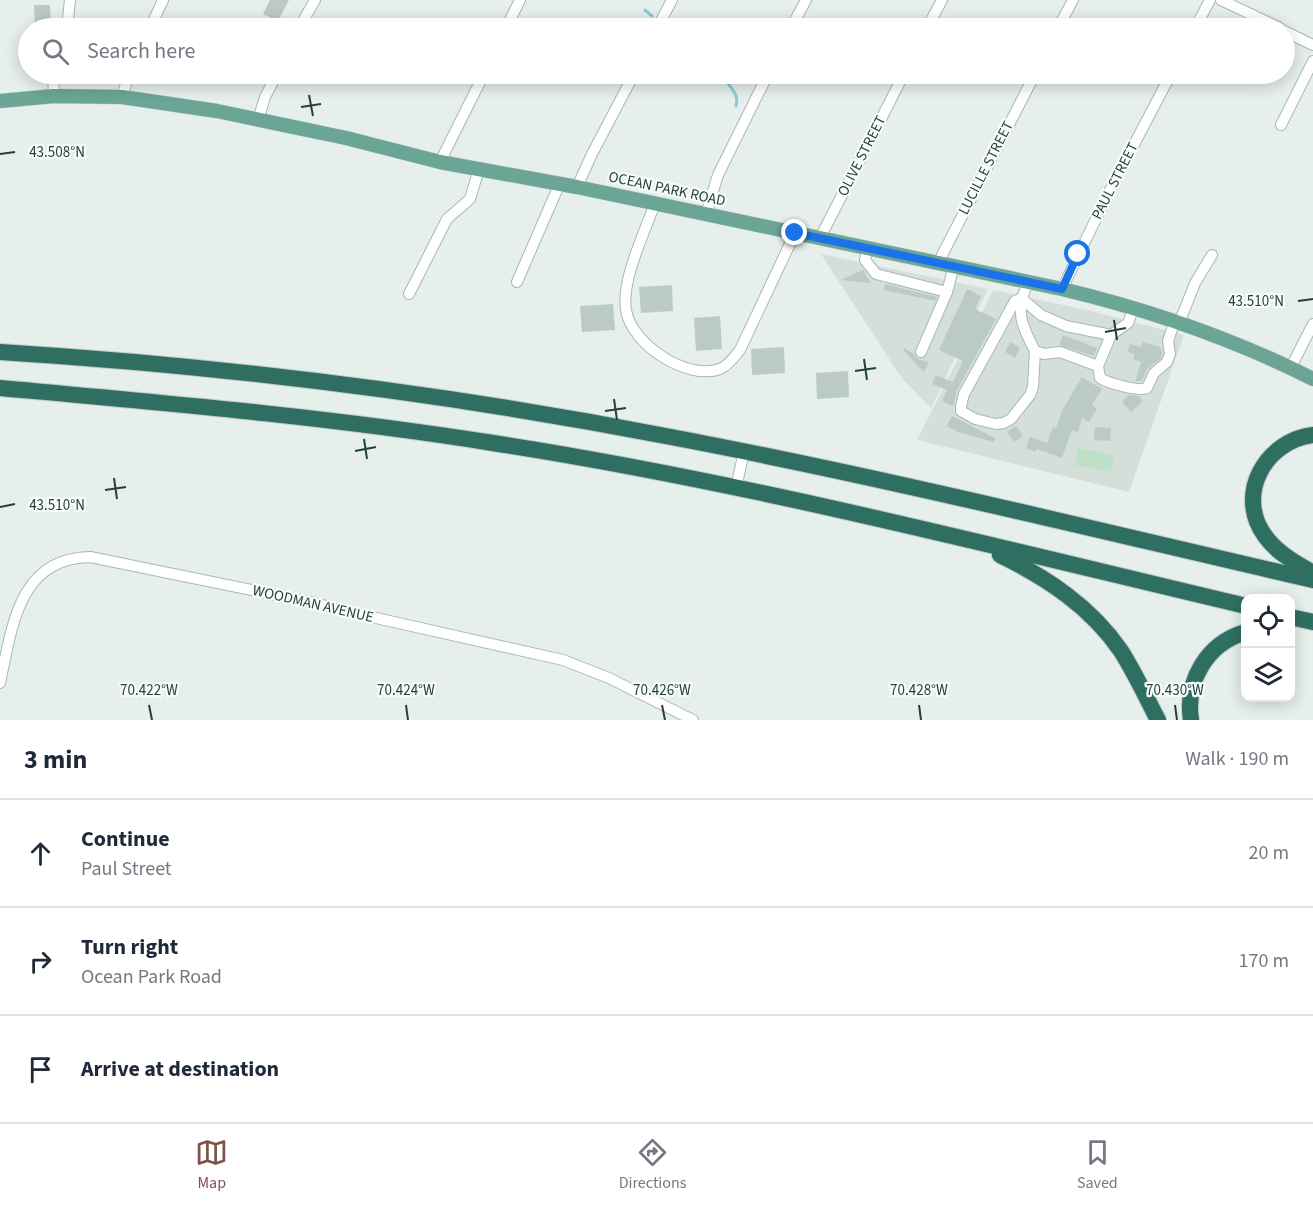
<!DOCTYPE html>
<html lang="en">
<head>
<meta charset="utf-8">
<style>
	body { margin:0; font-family:"Source Sans 3",sans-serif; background:#f6f6f7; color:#1f2937 }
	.controls { position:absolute; right:18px; bottom:18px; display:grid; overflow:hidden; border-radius:12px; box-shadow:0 3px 15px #0003 }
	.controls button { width:54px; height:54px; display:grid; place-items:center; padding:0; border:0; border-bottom:2px solid #e0e1e3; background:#fff; color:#1f2937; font:30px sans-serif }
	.stop { position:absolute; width:18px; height:18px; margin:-14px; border:4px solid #1a73e8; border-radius:50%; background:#fff }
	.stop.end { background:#1a73e8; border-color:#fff; box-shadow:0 2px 6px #0008 }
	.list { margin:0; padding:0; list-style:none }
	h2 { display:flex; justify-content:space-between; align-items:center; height:78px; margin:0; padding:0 24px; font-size:26px }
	h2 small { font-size:20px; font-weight:400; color:#747a83 }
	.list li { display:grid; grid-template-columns:39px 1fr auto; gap:18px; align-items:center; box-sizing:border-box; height:108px; padding:0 24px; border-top:2px solid #e0e1e3 }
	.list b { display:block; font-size:22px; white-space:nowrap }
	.list p { margin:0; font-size:20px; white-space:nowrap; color:#747a83 }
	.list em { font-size:20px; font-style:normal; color:#747a83 }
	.icon { flex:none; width:33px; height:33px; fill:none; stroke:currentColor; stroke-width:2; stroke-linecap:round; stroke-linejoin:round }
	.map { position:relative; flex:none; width:1313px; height:720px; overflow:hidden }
	.search { position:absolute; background:#fff; box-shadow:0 3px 15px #0003; left:18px; right:18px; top:18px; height:66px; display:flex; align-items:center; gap:15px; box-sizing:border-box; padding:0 21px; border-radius:33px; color:#747a83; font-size:22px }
	.sheet { height:402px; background:#fff }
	nav { display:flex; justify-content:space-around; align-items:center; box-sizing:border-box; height:84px; border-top:2px solid #e0e1e3; background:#fff; font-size:16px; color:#747a83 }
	nav a { display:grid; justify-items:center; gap:3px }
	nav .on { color:#7f5249 }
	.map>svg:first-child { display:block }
	.built { fill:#d4dfda }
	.green { fill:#bfe0c8 }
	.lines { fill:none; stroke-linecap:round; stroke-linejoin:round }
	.stream { stroke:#8ec9d4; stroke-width:3 }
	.building { fill:#bbcac4 }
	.minor-casing { stroke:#a8b8b2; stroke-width:12 }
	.major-casing { stroke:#c2cac8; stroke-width:15 }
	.highway-casing { stroke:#c2cac8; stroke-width:18 }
	.minor { stroke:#fff; stroke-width:10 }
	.major { stroke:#6aa596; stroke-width:14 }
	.highway { stroke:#2f6f62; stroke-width:16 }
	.route { stroke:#1a73e8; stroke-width:8 }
	.ticks { fill:none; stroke:#24423a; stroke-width:2 }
	.labels { text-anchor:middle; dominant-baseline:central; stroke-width:4.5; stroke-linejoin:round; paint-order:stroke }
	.street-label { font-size:15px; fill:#24423a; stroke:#f7fbf9 }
	.ticks-label { font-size:15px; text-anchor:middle; fill:#24423a; stroke:#f7fbf9; stroke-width:4.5; stroke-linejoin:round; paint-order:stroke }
</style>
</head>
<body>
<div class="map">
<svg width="1313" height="720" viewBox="0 0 1313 720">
	<rect width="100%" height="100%" fill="#e6efeb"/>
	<g class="built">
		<path d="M821,254L988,289L931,408L901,377Z"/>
		<path d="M993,290L1087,310L1184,335L1129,492L917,440Z"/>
	</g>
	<path class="green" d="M1078,448L1114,455L1111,472L1075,465Z"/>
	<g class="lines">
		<g class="stream">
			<path d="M645,10L652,16"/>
			<path d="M671,25L676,28"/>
			<path d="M722,74C727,86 740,92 736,106"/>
		</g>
	</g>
	<g class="building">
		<path d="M270,0H289L278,21L263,14Z"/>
		<path d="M34,5H50L51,28H35Z"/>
		<path d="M863,270L871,283L840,280Z"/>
		<path d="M885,284L937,297L935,301L884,290Z"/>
		<path d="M672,285L673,311L641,313L639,287Z"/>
		<path d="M967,289L981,296L975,309L996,319L957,390L953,406L942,401L947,390L932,384L936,375L953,382L963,361L939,350Z"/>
		<path d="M613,304L615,330L582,332L580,306Z"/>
		<path d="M720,316L722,349L696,351L694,318Z"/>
		<path d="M1063,335L1097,348L1094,356L1059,345Z"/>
		<path d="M1010,342L1020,348L1015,358L1005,352Z"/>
		<path d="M1143,342L1160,347L1162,353L1161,358L1147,369L1142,381H1135L1141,362L1133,359L1135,354L1127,352L1130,344L1141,347Z"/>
		<path d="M784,347L785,373L752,375L751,349Z"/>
		<path d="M904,348L914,354L918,359L929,362L924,372L903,350Z"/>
		<path d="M848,371L849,397L817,399L816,373Z"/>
		<path d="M1082,377L1102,389L1092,405L1097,409L1089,422L1082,418L1078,432L1072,430L1062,458L1037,449L1036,452L1026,448L1030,437L1047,443L1053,427L1056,428L1063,409Z"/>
		<path d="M1129,395L1138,396L1143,401L1131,412L1122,402Z"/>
		<path d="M952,416L995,438L994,442L958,432L947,426Z"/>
		<path d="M1016,426L1023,436L1014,442L1007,432Z"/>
		<path d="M1095,427L1111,428L1110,441L1094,440Z"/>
	</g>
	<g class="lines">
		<g class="minor-casing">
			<g id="minor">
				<path d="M1221,0L1280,28"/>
				<path d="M67,28L70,0"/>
				<path d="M150,28L163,0"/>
				<path d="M299,28L315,0"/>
				<path d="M506,28L520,0"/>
				<path d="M657,28L672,0"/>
				<path d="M791,28L806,0"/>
				<path d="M927,28L942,0"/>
				<path d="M1058,28L1073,0"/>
				<path d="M1195,28L1210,0"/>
				<path d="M1284,31L1313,45"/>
				<path d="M53,74L54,96"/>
				<path d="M122,97L129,74"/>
				<path d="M258,120L265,97L277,74"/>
				<path d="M1281,125L1313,61"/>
				<path d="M440,162L484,74"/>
				<path d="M577,187L592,154L634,74"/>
				<path d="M655,203C645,232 621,280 626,310C631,344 687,381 720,369C729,365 734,357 740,350L795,233"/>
				<path d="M706,214L718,175L768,74"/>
				<path d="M820,238L904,74"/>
				<path d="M867,248L865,260L876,274L947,292L954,266"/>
				<path d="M938,263L1035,74"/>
				<path d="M517,282L560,183"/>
				<path d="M1028,282C1015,312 1021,324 1035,351L1044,354L1060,352L1098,366"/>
				<path d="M1062,289L1107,196L1171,74"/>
				<path d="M409,294L447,219L470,199L479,169"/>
				<path d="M1134,307L1128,323L1111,335L1098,366L1100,378C1108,383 1139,392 1147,388L1154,373L1167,362L1170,354L1168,341L1175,320"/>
				<path d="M1180,321L1195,283L1212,255"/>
				<path d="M1035,351L1033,387L1030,395L1011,419L1004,423L996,424L975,419L961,411V406L964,394L1015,301L1021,298L1041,315L1066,326L1111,335"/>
				<path d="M921,352L947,292"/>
				<path d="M1291,367L1313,324"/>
				<path d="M736,488L744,451"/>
				<path d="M0,683C12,628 18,558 90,557L315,603L345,611L563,660L609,678L693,720"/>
			</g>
		</g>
		<g class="major-casing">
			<path id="major" d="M0,101L54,96L122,97L217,111L346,138L440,162L577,187L1062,289C1150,310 1232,338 1313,379"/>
		</g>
		<g class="highway-casing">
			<g id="highway">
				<path d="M0,352C225,366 450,394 671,437C887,478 1100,531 1313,580"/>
				<path d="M0,388C165,403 330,417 493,443C747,482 996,547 1246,606"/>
				<path d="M1313,435C1265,441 1235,495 1265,536C1277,553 1296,563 1313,573"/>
				<path d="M1000,555C1047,578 1091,607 1121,651C1135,673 1146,697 1158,720"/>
				<path d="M1290,617L1313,622"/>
				<path d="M1191,720C1185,681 1207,643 1246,632"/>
			</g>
		</g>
		<use href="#minor" class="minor"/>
		<use href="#major" class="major"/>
		<use href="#highway" class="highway"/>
	</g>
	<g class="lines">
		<path class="route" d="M795,233L1062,289L1078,254"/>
	</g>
	<path class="ticks" d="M309,95L313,116M301,107L321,104M0,154L15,152M1298,301L1313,299M1114,320L1117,340M1105,332L1126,328M864,359L867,380M855,371L876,368M614,399L617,420M605,411L626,408M364,439L367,459M355,451L376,447M114,478L117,499M105,490L126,487M0,507L15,504M149,705L152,720M406,705L408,720M662,705L665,720M919,705L921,720M1175,705L1177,720"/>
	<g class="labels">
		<g class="street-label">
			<text transform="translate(862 156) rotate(-63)">OLIVE STREET</text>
			<text transform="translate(986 168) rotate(-63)">LUCILLE STREET</text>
			<text transform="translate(1115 181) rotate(-63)">PAUL STREET</text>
			<text transform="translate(667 189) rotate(12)">OCEAN PARK ROAD</text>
			<text transform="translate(313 604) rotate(13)">WOODMAN AVENUE</text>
		</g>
	</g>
	<g class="ticks-label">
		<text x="57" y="157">43.508°N</text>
		<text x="1256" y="306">43.510°N</text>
		<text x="57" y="510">43.510°N</text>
		<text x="149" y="695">70.422°W</text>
		<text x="406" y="695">70.424°W</text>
		<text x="662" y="695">70.426°W</text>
		<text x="919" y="695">70.428°W</text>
		<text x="1175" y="695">70.430°W</text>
	</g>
</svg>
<div class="controls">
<button><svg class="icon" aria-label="locate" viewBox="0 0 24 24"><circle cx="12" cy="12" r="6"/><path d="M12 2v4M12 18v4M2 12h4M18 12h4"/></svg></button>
<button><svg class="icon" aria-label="layers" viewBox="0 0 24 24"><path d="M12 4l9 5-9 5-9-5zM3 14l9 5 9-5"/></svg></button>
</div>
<div class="stop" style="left:1078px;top:254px"></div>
<div class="stop end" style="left:795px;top:233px"></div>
<div class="search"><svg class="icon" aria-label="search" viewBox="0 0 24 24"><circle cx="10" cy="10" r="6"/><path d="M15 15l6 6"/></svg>Search here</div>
</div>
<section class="sheet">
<h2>3 min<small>Walk · 190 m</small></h2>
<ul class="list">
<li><svg class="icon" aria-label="ahead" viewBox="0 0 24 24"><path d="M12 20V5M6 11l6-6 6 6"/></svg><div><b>Continue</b><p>Paul Street</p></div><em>20 m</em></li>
<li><svg class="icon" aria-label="right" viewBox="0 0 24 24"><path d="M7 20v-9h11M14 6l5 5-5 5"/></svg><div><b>Turn right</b><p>Ocean Park Road</p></div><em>170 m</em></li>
<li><svg class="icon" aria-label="arrive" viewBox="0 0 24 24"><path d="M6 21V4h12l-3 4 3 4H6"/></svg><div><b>Arrive at destination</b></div></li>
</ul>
</section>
<nav>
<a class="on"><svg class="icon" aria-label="map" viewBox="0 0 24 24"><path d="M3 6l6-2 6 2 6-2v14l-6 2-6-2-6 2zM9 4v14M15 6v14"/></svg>Map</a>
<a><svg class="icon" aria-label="directions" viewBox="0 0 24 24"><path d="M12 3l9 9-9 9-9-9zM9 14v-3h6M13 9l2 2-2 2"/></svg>Directions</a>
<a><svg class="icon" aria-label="saved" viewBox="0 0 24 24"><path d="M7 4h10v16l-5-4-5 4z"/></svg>Saved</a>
</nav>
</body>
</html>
